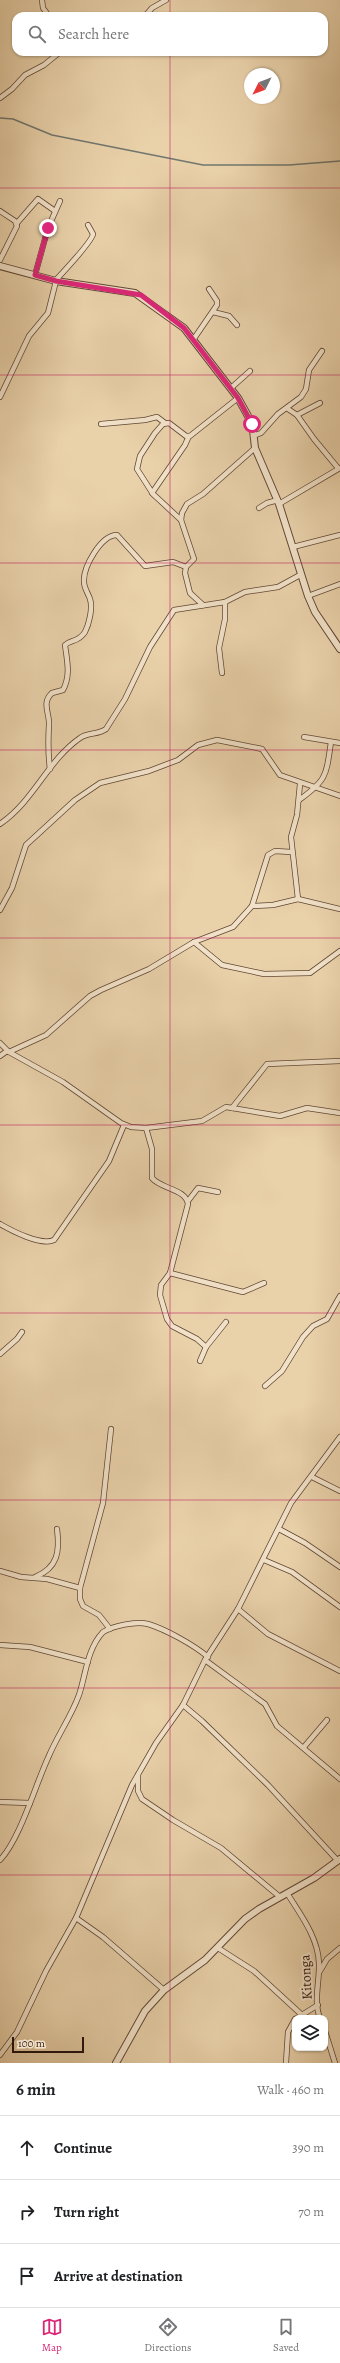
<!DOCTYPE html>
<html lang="en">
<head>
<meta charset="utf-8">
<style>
	body { margin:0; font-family:Alegreya,serif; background:#f2f2f2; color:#202124 }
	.controls { position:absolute; right:12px; bottom:12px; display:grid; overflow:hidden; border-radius:8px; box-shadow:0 1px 3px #0004 }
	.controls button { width:36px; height:36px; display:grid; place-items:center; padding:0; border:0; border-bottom:1px solid #e0e0e0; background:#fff; color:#202124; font:20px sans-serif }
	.compass { position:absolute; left:244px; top:68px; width:36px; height:36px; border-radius:50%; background:#fff; box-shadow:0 1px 3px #0004; rotate:228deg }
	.scale { position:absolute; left:12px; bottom:10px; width:72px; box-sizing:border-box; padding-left:4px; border:2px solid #32190d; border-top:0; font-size:11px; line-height:14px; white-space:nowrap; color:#32190d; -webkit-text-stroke:3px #f1e1c8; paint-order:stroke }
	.stop { position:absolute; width:12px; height:12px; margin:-9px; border:3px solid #db2777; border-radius:50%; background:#fff }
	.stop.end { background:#db2777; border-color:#fff; box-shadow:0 1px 4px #0008 }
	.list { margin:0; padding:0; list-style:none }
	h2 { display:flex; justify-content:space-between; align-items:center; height:52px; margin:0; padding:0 16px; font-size:17px }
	h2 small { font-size:13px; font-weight:400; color:#757577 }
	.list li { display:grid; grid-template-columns:26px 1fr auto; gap:12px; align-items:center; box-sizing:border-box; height:64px; padding:0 16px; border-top:1px solid #e0e0e0 }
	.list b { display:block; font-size:15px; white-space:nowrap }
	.list em { font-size:13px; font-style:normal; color:#757577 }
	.icon { flex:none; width:22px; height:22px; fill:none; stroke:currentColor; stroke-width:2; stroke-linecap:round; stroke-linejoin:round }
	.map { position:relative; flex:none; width:340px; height:2063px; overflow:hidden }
	.search { position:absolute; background:#fff; box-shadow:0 1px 3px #0004; left:12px; right:12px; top:12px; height:44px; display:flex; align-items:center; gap:10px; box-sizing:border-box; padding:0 14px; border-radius:12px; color:#757577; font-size:15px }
	.sheet { height:244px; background:#fff }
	nav { display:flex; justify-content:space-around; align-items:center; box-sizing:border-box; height:56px; border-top:1px solid #e0e0e0; background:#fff; font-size:11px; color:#757577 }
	nav a { display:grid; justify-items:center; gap:2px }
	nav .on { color:#db2777 }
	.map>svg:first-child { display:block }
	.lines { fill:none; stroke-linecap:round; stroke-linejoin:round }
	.stream { stroke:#70776f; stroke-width:1.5 }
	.minor-casing { stroke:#604734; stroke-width:6 }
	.tertiary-casing { stroke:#604734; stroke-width:8 }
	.minor { stroke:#f1e1c8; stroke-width:4.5 }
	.tertiary { stroke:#f1e1c8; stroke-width:6 }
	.route { stroke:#db2777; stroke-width:5 }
	.grid { fill:none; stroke:#c2185b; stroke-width:1; stroke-opacity:0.55 }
	.labels { text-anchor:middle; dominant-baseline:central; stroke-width:4; stroke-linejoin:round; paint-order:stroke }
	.street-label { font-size:14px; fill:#32190d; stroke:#f1e1c8 }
</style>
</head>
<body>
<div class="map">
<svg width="340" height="2063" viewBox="0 0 340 2063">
	<rect width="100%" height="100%" fill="#e9d1aa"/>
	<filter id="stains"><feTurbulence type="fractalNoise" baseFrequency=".005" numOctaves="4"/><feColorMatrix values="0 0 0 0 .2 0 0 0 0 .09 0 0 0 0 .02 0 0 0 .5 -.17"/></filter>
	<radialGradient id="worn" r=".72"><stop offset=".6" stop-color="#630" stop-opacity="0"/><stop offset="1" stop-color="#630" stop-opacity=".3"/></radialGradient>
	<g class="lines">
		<path class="stream" d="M0,118L13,119L52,135L203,165H289L340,161"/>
		<g class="minor-casing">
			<g id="minor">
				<path d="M42,0L43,8L49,16"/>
				<path d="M145,16L152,8L166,0"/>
				<path d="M0,98L12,89L25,75L44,65L60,52"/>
				<path d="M0,211L15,221L17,226L0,260"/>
				<path d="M17,223L38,199L55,211"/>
				<path d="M35,275L48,228L60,201"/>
				<path d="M55,281C63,272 92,242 93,234L88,225"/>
				<path d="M213,312L229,316L237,325"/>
				<path d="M193,340L217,305V301L209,289"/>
				<path d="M231,388L250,371"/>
				<path d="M0,397L29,336L48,313L56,281"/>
				<path d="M288,409L297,415L314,439L338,468"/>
				<path d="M297,415L320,403"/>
				<path d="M101,424L145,420L157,417L165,423"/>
				<path d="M253,436L261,433L278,414L301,397L306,389L309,370L322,351"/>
				<path d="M152,493L185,445L189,436"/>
				<path d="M279,504L340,468"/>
				<path d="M259,508L267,503L278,500"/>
				<path d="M181,520L182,513L187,504L203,494L255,448"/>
				<path d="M293,547L340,535"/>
				<path d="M308,596L340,584"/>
				<path d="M203,605L190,593L185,573L186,567L194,559L181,520L153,494L137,469L140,456L155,433L163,424L169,423L186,436H190L238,398"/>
				<path d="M222,673L219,648L225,619V602"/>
				<path d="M304,737L340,743"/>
				<path d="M50,769C48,754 48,741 49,725C50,714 41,703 52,693L63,690C71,675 67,661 65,645C70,640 79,642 85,632C89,624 93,608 90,599C88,593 84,588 84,582C83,567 101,535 117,535L145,566L173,562L186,567"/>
				<path d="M299,800C327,780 326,776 331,742"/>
				<path d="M0,824C34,801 47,761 80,738C88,732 98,735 106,729L125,699L150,647L174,610L225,602L245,592L278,587L300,575"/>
				<path d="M298,899L291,837L297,815L300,784"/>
				<path d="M252,906L268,855L275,851L291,852"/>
				<path d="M0,910L12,888L26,845L75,800L100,783L149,771L178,760L198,745L217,740L262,749L280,775L340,796"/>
				<path d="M194,942L222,965L264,974L310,973L340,951"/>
				<path d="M0,1043L9,1052L63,1082L121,1123L131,1127L146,1128L202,1121L226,1107L280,1116L307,1108L340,1113"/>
				<path d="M9,1052L46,1035L90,996L101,990L149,969L194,942L233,927L252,906L273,905L298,899L340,909"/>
				<path d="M0,1056L7,1051"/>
				<path d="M232,1108L267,1064L340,1061"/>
				<path d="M146,1128L152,1149V1178C161,1189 186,1189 188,1204L170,1273L161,1285L160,1295L167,1319L172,1326L197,1339L206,1347"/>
				<path d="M188,1201L198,1188L218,1192"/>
				<path d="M0,1224C12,1231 41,1246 54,1240L109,1161L124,1125"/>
				<path d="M170,1273L243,1292L264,1283"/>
				<path d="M0,1354L17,1339L22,1332"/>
				<path d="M200,1361L206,1347L226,1322"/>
				<path d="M265,1386L282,1371L303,1337L313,1326L327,1319L340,1296"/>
				<path d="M312,1477L340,1491"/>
				<path d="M279,1529L305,1543L340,1567"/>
				<path d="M264,1560L292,1572L340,1607"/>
				<path d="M0,1571L21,1577L47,1579L80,1588"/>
				<path d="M35,1577C58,1568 60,1551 57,1529"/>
				<path d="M238,1609L268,1634L340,1671"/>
				<path d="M110,1629L99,1615L83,1606L80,1599V1588L103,1503L111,1429"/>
				<path d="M0,1645L30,1647L88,1662"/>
				<path d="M205,1660L265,1704L277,1726L340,1779"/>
				<path d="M183,1705L202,1721L268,1785L338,1861"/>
				<path d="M304,1747L327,1720"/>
				<path d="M138,1775V1791L142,1799L173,1820L221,1848L280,1897"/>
				<path d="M0,1802L30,1803"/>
				<path d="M0,1860C20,1839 35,1786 48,1758C57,1736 71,1717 79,1695C86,1674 87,1649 103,1632C113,1626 135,1621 148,1624C165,1629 194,1645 208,1657"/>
				<path d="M287,1893C300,1914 318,1937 319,1963C320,1980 313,2001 320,2018"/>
				<path d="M76,1918L103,1937L164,1990"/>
				<path d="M218,1948L254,1971L302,2015"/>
				<path d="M320,1971L327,1959L340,1948"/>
				<path d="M297,2018L318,2005"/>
				<path d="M325,2031L335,2063"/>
				<path d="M0,2055L17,2032L46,1971L76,1918L132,1785L156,1743L183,1705L205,1660L238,1609L291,1503L340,1437"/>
				<path d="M286,2063L288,2032L295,2019"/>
			</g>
		</g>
		<g class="tertiary-casing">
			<g id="tertiary">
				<path d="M0,266L56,281L135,293L184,328L238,398L248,416L253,430L255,448L279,504L308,596L315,612L340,649"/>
				<path d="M116,2063L145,2011L164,1990L205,1960L245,1919L259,1909L314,1878L340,1859"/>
			</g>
		</g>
		<use href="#minor" class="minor"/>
		<use href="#tertiary" class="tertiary"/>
	</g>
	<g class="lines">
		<path class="route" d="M48,228L35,275L56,281L141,295L184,328L238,398L252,424"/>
	</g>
	<path class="grid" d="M170,0V16M170,52V2063M0,188H340M0,375H340M0,563H340M0,750H340M0,938H340M0,1125H340M0,1313H340M0,1500H340M0,1688H340M0,1875H340"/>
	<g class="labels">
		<g class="street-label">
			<text transform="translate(306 1977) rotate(-93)">Kitonga</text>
		</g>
	</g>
	<rect width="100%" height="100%" filter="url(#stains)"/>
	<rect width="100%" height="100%" fill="url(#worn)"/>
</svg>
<div class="controls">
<button><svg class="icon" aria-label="layers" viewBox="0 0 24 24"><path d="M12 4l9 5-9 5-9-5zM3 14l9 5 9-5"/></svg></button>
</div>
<svg class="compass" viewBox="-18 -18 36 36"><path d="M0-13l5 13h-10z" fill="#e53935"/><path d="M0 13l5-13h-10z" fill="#757577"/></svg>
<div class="scale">100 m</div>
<div class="stop" style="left:252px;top:424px"></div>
<div class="stop end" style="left:48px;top:228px"></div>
<div class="search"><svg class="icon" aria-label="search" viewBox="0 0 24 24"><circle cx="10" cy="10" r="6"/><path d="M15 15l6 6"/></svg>Search here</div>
</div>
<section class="sheet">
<h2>6 min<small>Walk · 460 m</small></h2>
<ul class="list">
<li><svg class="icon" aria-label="ahead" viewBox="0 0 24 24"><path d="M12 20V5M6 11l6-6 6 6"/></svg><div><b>Continue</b></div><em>390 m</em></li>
<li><svg class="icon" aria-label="right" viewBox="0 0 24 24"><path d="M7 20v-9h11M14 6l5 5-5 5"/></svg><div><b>Turn right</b></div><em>70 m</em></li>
<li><svg class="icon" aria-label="arrive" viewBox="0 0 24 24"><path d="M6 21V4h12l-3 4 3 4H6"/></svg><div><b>Arrive at destination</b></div></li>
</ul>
</section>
<nav>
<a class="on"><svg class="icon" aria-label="map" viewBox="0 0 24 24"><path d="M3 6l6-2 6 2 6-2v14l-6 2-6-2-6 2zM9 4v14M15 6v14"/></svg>Map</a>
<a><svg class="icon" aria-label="directions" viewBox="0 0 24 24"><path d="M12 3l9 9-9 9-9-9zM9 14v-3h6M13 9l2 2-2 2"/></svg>Directions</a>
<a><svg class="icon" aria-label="saved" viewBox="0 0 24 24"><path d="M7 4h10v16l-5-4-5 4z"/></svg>Saved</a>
</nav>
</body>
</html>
